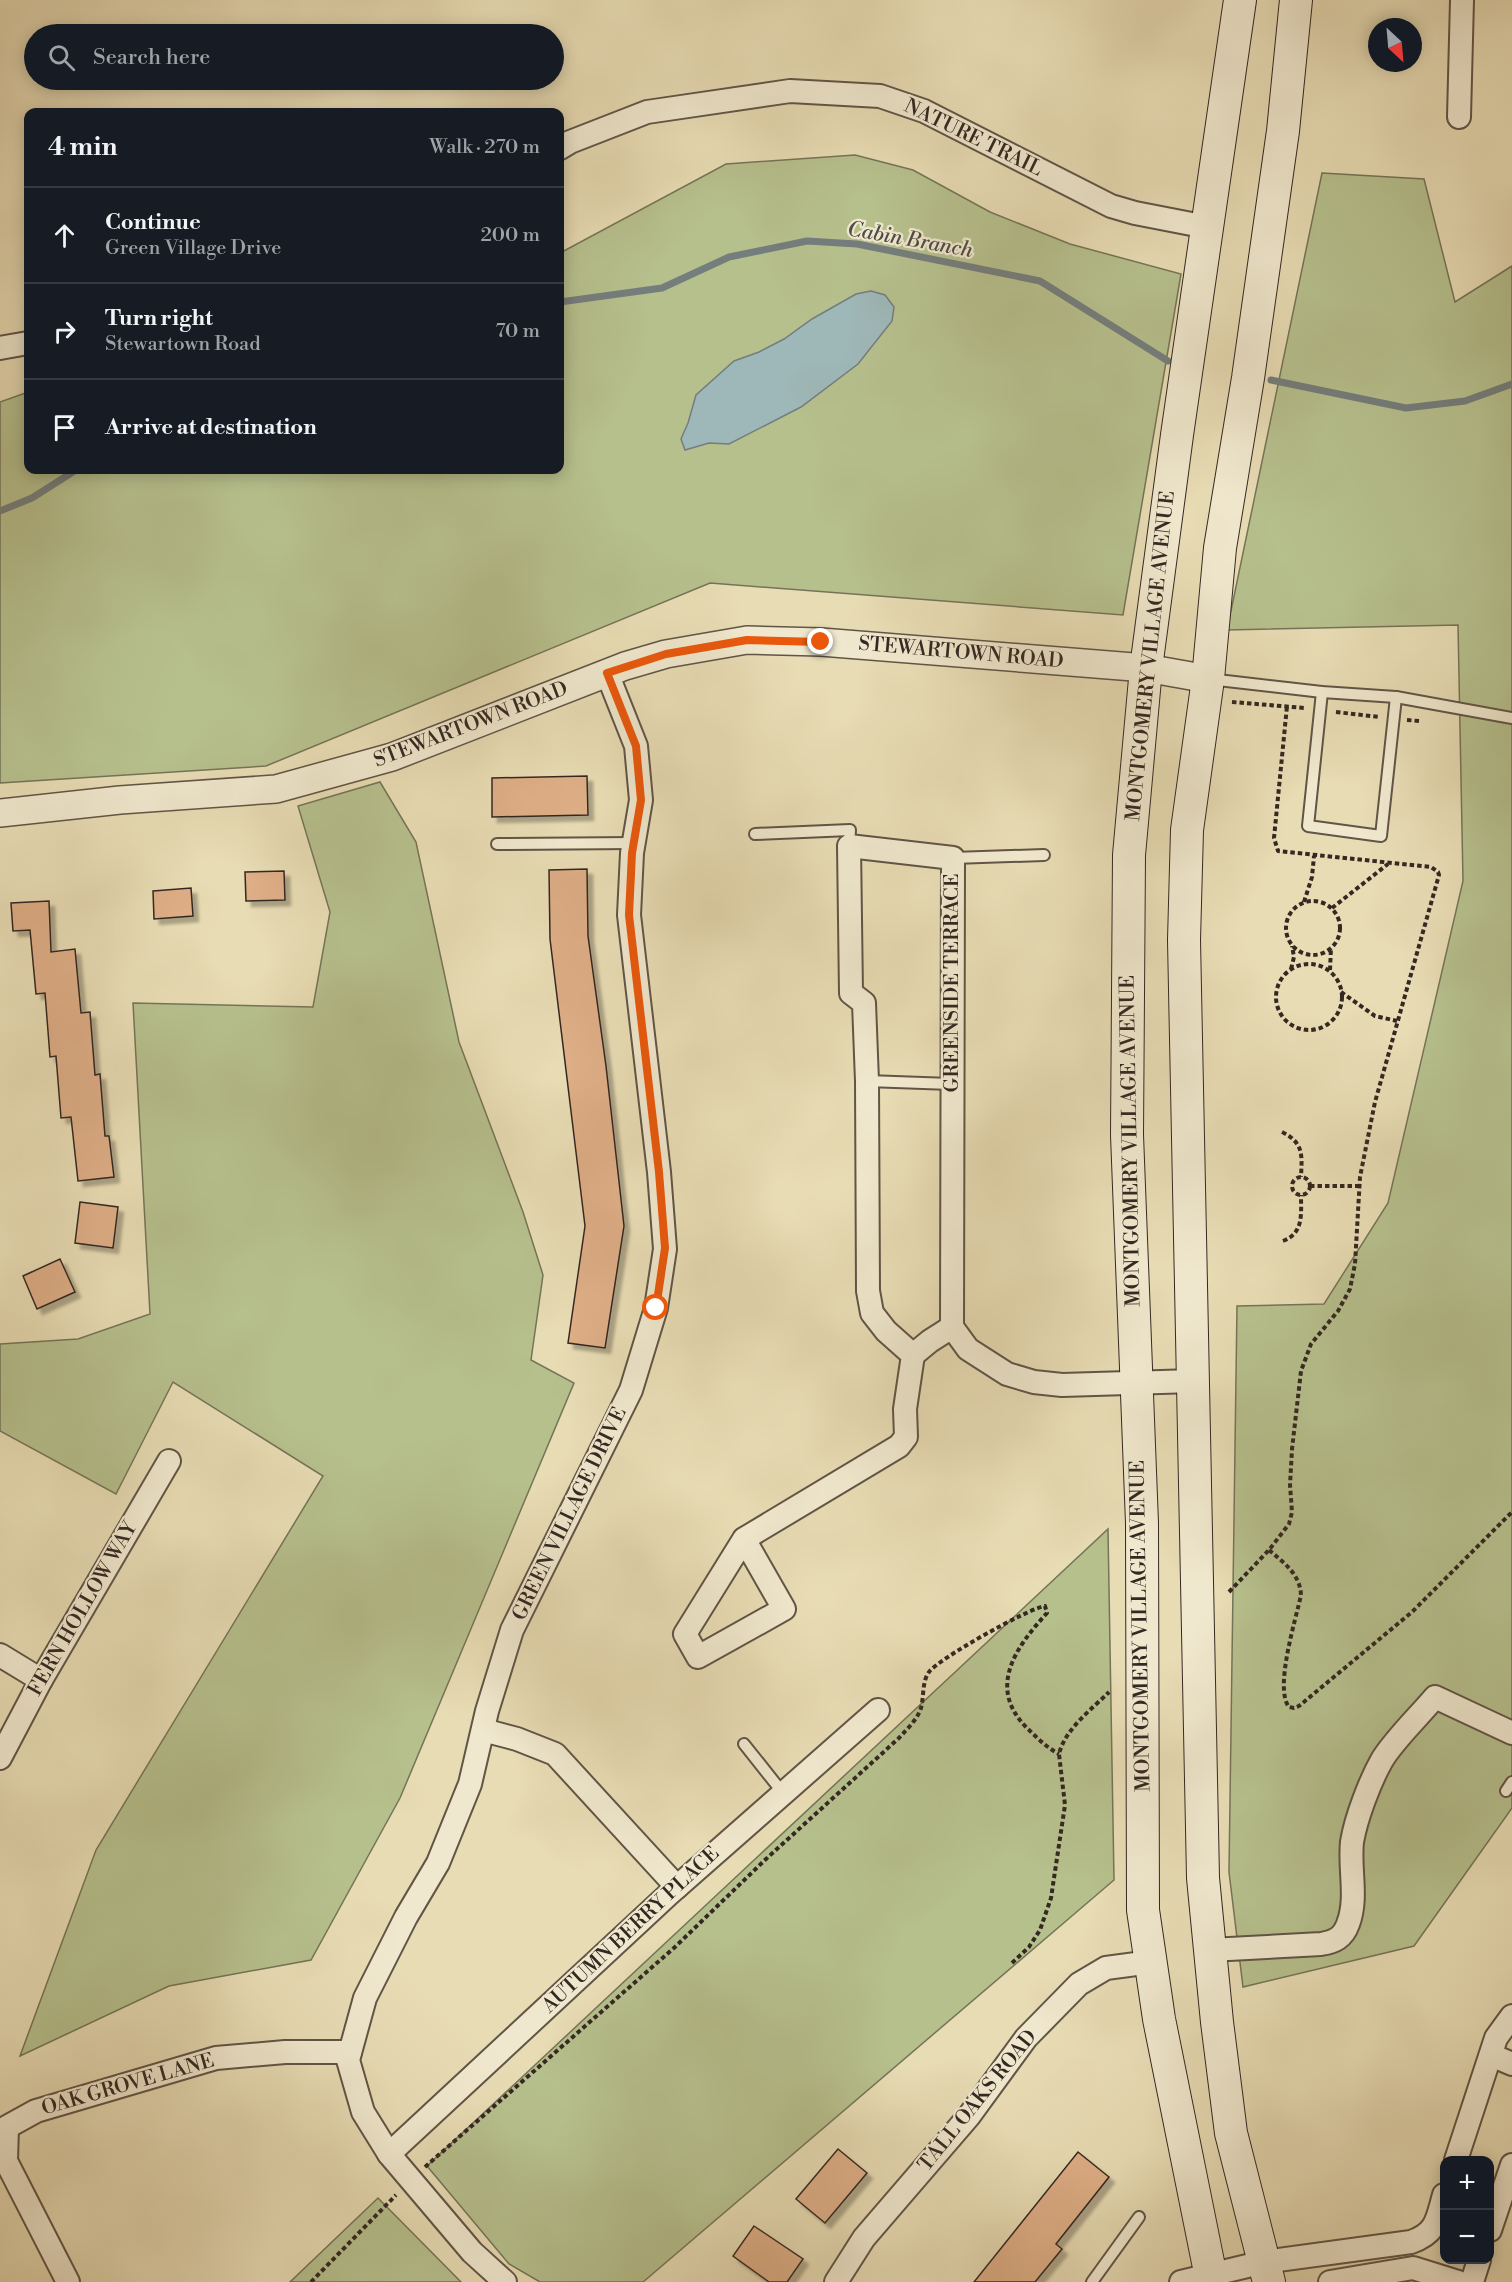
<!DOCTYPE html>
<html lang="en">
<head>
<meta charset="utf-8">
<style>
	body { margin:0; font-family:"Libre Bodoni",serif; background:#242831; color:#f1f3f6 }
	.controls { position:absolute; right:18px; bottom:18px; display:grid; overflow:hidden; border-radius:12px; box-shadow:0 3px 15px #0003 }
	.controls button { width:54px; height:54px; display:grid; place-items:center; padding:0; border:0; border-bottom:2px solid #363941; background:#171b24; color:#f1f3f6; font:30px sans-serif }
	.compass { position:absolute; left:1368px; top:18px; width:54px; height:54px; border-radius:50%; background:#171b24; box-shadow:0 3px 15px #0003; rotate:154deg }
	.stop { position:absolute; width:18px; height:18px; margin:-14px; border:4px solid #ea580c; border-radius:50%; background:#fff }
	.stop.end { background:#ea580c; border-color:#fff; box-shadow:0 2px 6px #0008 }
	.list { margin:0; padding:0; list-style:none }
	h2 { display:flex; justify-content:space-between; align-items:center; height:78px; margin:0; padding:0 24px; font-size:26px }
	h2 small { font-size:20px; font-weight:400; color:#9ea1a6 }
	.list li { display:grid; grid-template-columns:39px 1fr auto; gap:18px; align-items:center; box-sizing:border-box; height:96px; padding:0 24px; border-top:2px solid #363941 }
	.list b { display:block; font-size:22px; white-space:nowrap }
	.list p { margin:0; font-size:20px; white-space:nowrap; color:#9ea1a6 }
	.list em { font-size:20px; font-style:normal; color:#9ea1a6 }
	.icon { flex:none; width:33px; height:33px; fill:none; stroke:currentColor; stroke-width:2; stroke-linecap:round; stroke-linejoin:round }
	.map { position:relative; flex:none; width:1512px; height:2282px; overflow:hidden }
	.search { position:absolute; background:#171b24; box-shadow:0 3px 15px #0003; left:24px; top:24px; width:540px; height:66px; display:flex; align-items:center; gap:15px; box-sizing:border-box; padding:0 21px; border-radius:33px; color:#9ea1a6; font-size:22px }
	.panel { position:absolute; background:#171b24; box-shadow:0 3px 15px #0003; left:24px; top:108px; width:540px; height:366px; border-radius:12px }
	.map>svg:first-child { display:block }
	.green { fill:#b6c08d; stroke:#757458; stroke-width:1.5 }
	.water { fill:#9eb8b9; stroke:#747e7d; stroke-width:1.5 }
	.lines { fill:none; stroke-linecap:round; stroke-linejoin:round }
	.stream { stroke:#747e7d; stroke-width:7 }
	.building { fill:#deae86; stroke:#342822; stroke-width:1.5; filter:url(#shadow) }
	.service-casing { stroke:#615546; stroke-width:14 }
	.minor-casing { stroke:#615546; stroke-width:26 }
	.tertiary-casing { stroke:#615546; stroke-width:30 }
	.secondary-casing { stroke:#342822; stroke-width:34 }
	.path { stroke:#342822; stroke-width:4; stroke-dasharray:4.5 3; stroke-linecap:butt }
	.service { stroke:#f0e8ce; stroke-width:10 }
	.minor { stroke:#f0e8ce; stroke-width:22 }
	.tertiary { stroke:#f0e8ce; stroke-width:27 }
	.secondary { stroke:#f0e8ce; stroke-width:32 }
	.route { stroke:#ea580c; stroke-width:8 }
	.labels { text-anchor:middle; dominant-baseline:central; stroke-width:4.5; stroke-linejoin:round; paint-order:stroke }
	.street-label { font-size:20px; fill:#342822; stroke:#f0e8ce }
	.water-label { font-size:21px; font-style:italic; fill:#4e4c48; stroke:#f0e8ce }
</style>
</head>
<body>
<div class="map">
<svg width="1512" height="2282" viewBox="0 0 1512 2282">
	<defs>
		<filter id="shadow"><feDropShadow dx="5.5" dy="5.5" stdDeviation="1.5" flood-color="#0004"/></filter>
	</defs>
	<rect width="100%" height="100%" fill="#e8dcb4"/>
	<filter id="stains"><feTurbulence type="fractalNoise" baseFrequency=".00333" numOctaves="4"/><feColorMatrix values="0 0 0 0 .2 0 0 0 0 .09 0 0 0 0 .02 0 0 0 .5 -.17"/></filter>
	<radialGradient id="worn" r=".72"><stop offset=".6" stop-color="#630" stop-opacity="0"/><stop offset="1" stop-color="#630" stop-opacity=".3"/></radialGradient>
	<g class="green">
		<path d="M855,155L913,170L990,212L1070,244L1181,274L1123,615L710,583L266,766L0,783V402L28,392V470H560V253L726,164Z"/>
		<path d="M1322,173L1424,179L1455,302L1512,266V1808L1414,1946L1243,1987L1229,1872L1237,1306L1324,1304L1388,1203L1463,881L1458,625L1227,630Z"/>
		<path d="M380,782L416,842L459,1042L523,1212L543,1275L531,1360L574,1383L400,1798L311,1960L169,1986L20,2056L96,1850L323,1476L173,1382L116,1494L0,1431V1344L78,1339L150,1314L133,1003L313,1007L330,912L298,806Z"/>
		<path d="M1108,1529L1114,1880L643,2282H540L509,2264L427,2166Z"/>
		<path d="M378,2198L461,2282H290Z"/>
	</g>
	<path class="water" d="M871,291L885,295L894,307L892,321L858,364L801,407L729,444L709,443L685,450L681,439L688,423L696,395L734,361L759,352L784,339L812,319L856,294Z"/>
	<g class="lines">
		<g class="stream">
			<path d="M560,302L662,288L729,257L807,241L857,244L1040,281L1168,361"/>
			<path d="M1271,380L1406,408L1465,401L1512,384"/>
			<path d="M0,511L32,498L76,470"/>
		</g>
	</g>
	<g class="building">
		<path d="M587,776L588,815L492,817V778Z"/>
		<path d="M587,869L588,936L606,1066L624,1226L605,1348L568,1343L585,1226L550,939L549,870Z"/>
		<path d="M284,871L285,900L246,901L245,872Z"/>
		<path d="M191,888L193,916L154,919L153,891Z"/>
		<path d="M49,901L51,952L75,949L81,1013L90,1012L95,1075L100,1074L105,1136H109L114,1177L78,1181L71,1117L61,1118L56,1056L50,1057L45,993L36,994L30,930L13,931L11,903Z"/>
		<path d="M80,1202L118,1207L113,1248L75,1243Z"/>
		<path d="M60,1259L75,1292L37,1309L23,1276Z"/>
		<path d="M838,2149L867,2173L825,2223L796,2199Z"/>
		<path d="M1078,2152L1109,2177L1056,2244L1062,2249L1035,2282H974Z"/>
		<path d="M754,2226L803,2259L787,2282H769L733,2256Z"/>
	</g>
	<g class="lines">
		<g class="service-casing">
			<g id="service">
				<path d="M1209,679L1322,692L1396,697L1512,718"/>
				<path d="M1322,692L1308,826L1381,836L1396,697"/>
				<path d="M755,834L850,830L849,846"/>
				<path d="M497,844L633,843"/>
				<path d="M953,858L1044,855"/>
				<path d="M867,1081L951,1084"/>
				<path d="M744,1744L783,1793"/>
				<path d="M1506,1791L1512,1782"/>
				<path d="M1092,2282L1139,2217"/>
			</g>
		</g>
		<g class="minor-casing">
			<g id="minor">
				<path d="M1459,117L1462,0"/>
				<path d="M560,148L570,142L647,112L790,91L880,96L924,111L1111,206L1135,213L1207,227"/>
				<path d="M0,348L28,343"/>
				<path d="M913,1355L930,1341L952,1327"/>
				<path d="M744,1539L685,1634L698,1657L784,1609L744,1539L899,1446L906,1437L905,1409L913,1355L886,1331L872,1313L868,1291L867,1081L864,1003L851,993L849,846L953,858L952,1327L968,1349L1007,1374L1034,1382L1062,1385L1194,1381"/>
				<path d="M0,1655L41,1680"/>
				<path d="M483,1730L517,1739L555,1754L677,1887"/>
				<path d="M0,1758L41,1680L169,1461"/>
				<path d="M1210,1950L1321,1944C1334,1942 1343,1938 1348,1924C1358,1898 1349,1869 1352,1842C1356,1818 1370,1781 1382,1760C1393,1741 1420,1715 1435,1697L1512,1733"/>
				<path d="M1491,2055L1512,2064"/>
				<path d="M389,2154L669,1894L878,1710"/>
				<path d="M1456,2160L1496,2038L1512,2016"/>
				<path d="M1490,2230L1512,2165"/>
				<path d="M68,2282L6,2161L7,2127L36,2111L216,2058L285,2052H350"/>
				<path d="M505,2282L472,2252L389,2154L363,2112L348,2060L365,1998L406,1917L438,1863L470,1784L487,1711L512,1630L631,1390L656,1308L665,1249L659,1172L629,915L632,853L641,800L636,746L607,673"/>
				<path d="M836,2282L864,2238L969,2116L1026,2038L1079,1984L1106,1968L1151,1962"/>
				<path d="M1181,2282L1264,2262L1411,2242C1437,2233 1437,2219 1444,2195"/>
				<path d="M1330,2282L1413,2268L1458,2282"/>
				<path d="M1472,2282L1479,2260"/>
			</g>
		</g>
		<g class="tertiary-casing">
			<path id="tertiary" d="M0,813L120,800L276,789L392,757L625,666L666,654L747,640L821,642L1146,668L1208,679"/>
		</g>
		<g class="secondary-casing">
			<g id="secondary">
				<path d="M1212,2282L1159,2019L1143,1910L1142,1523L1127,1135L1129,855L1146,668L1177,435L1240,0"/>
				<path d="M1269,2282L1231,2133L1217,2022L1203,1878L1184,940L1187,830L1208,679L1220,548L1248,378L1283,131L1296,0"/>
			</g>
		</g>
		<g class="path">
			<path d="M1232,702L1305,708"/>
			<path d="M1336,712L1379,717"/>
			<path d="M1407,720L1419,721"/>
			<circle cx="1313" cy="928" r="27"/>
			<path d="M1304,902L1312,877L1314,856"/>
			<path d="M1332,908L1388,864"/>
			<circle cx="1309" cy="997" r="33"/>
			<path d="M1291,969L1294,957L1292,946"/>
			<path d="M1330,970L1331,948"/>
			<path d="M1341,992L1375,1016L1397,1021"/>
			<path d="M1282,1132C1304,1143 1302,1155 1301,1177"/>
			<circle cx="1301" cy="1186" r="9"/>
			<path d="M1310,1186H1360"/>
			<path d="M1283,1241C1304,1233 1301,1214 1301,1195"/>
			<path d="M1269,1550C1284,1563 1300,1574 1301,1595C1296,1619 1274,1688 1289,1707L1294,1708L1299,1706L1412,1612L1512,1512"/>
			<path d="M1229,1592L1269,1550L1289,1524L1292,1512L1290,1485L1292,1449L1301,1371L1311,1344L1338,1311L1350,1289L1355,1264L1360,1177L1375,1102L1439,875L1438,872L1431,867L1278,851L1274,838L1287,706"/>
			<path d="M1012,1963L1029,1947L1040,1930L1051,1898L1065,1805L1059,1754C1065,1729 1092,1709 1109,1692"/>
			<path d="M425,2167L675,1947L766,1859L899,1738C907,1729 917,1720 921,1708C924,1697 922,1681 929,1672C938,1659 1029,1608 1045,1606L1047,1613C1016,1647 987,1687 1026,1727C1036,1737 1046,1747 1059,1754"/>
			<path d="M311,2282L396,2195"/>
		</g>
		<use href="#service" class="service"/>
		<use href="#minor" class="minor"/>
		<use href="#tertiary" class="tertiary"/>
		<use href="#secondary" class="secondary"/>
	</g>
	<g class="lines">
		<path class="route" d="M656,1308L665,1248L659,1172L629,915L632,853L641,800L636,746L607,673L666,654L747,640L821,642"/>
	</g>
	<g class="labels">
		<g class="street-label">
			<text transform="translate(973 138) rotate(26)">NATURE TRAIL</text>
			<text transform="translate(961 653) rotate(5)">STEWARTOWN ROAD</text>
			<text transform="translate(1151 656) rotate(-84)">MONTGOMERY VILLAGE AVENUE</text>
			<text transform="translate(471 725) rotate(-21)">STEWARTOWN ROAD</text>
			<text transform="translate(952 983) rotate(-90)">GREENSIDE TERRACE</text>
			<text transform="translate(1131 1141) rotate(-91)">MONTGOMERY VILLAGE AVENUE</text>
			<text transform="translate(570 1514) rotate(-64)">GREEN VILLAGE DRIVE</text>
			<text transform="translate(83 1609) rotate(-60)">FERN HOLLOW WAY</text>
			<text transform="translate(1141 1626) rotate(-91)">MONTGOMERY VILLAGE AVENUE</text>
			<text transform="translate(631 1930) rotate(-43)">AUTUMN BERRY PLACE</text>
			<text transform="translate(128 2085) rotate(-16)">OAK GROVE LANE</text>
			<text transform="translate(978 2101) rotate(-51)">TALL OAKS ROAD</text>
		</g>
		<g class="water-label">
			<text transform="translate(910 240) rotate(10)">Cabin Branch</text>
		</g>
	</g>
	<rect width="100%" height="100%" filter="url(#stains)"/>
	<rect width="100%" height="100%" fill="url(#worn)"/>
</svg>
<div class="controls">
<button>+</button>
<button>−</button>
</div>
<svg class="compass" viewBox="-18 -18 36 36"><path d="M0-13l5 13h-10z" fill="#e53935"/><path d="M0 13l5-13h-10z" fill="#9ea1a6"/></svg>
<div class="stop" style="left:656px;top:1308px"></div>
<div class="stop end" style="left:821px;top:642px"></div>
<div class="search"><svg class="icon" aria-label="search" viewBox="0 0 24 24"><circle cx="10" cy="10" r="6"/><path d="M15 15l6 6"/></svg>Search here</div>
<section class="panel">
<h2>4 min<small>Walk · 270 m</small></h2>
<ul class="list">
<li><svg class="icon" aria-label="ahead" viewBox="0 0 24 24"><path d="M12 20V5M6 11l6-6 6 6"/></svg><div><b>Continue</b><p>Green Village Drive</p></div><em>200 m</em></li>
<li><svg class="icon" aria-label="right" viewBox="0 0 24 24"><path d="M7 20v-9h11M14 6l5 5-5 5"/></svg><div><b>Turn right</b><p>Stewartown Road</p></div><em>70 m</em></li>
<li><svg class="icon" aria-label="arrive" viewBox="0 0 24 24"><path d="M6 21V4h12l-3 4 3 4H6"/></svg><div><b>Arrive at destination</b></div></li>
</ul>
</section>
</div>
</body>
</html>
